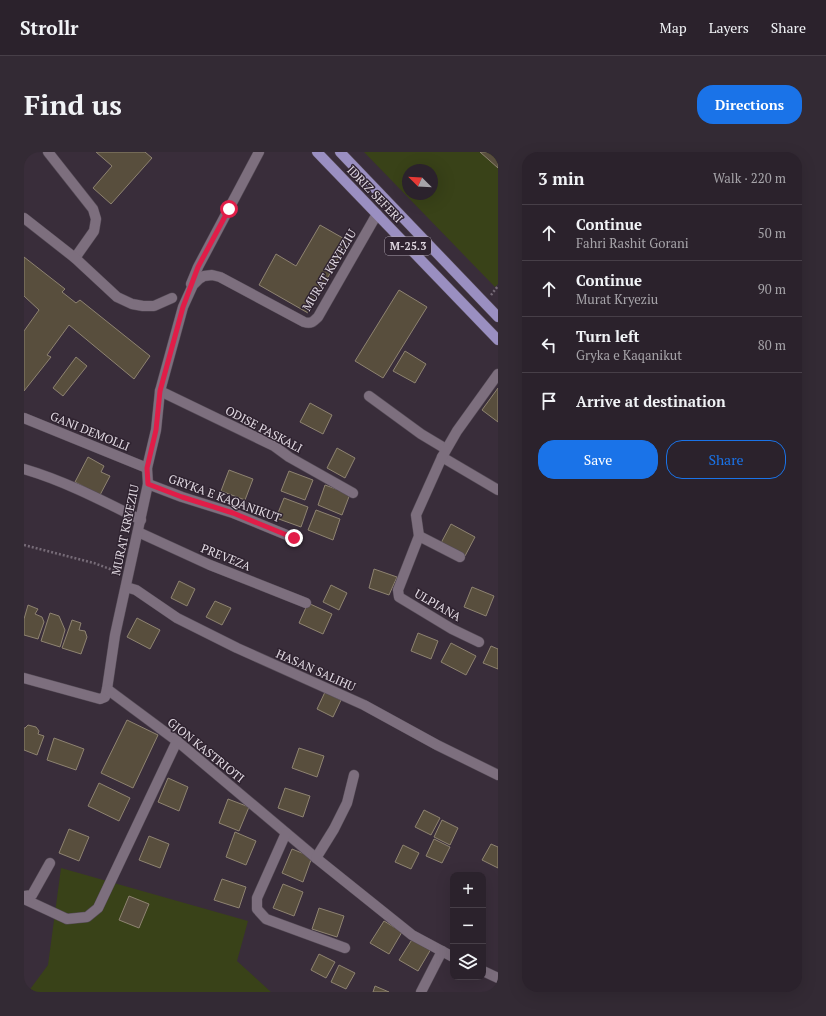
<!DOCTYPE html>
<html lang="en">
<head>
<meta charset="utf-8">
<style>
	body { margin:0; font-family:"PT Serif",serif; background:#332a34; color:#f1f3f6 }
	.controls { position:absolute; right:12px; bottom:12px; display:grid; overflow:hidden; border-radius:8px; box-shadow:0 4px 16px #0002 }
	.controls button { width:36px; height:36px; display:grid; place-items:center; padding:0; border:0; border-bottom:1px solid #473f48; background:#2b222c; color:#f1f3f6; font:20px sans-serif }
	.compass { position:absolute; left:378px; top:12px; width:36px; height:36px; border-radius:50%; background:#2b222c; box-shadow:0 4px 16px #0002; rotate:294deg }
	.stop { position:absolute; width:12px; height:12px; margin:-9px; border:3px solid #e11d48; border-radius:50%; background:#fff }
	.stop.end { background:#e11d48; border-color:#fff; box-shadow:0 1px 4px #0008 }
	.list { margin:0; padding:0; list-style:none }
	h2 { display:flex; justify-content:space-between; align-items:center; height:52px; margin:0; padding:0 16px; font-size:17px }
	h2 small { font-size:13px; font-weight:400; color:#a6a4a9 }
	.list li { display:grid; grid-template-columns:26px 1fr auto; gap:12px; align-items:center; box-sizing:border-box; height:56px; padding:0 16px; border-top:1px solid #473f48 }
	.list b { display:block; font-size:15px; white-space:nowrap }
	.list p { margin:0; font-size:13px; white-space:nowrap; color:#a6a4a9 }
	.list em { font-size:13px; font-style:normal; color:#a6a4a9 }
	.actions { display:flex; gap:8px; padding:12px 16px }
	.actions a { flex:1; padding:9px 0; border:1px solid #1a73e8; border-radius:16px; text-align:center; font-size:14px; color:#1a73e8 }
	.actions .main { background:#1a73e8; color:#fff }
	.icon { flex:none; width:22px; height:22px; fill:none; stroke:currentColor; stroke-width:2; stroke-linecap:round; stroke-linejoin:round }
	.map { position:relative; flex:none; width:474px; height:840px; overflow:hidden; border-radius:16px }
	header { display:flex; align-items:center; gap:24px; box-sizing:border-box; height:56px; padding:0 20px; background:#2b222c; border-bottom:1px solid #473f48 }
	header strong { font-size:19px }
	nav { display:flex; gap:22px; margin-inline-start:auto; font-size:14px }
	.intro { display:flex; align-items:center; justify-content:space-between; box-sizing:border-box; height:96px; padding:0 24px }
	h1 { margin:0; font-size:28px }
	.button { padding:10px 18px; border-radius:16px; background:#1a73e8; color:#fff; font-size:14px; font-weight:700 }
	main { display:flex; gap:24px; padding:0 24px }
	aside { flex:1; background:#2b222c; border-radius:16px; box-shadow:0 4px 16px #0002 }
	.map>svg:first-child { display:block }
	.green { fill:#394218; fill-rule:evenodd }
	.building { fill:#584e3d; stroke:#8e8371 }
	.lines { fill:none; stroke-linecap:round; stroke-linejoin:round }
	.minor-casing { stroke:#564c57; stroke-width:11 }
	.major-casing { stroke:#564c57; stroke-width:11 }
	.path { stroke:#766b77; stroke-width:2.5; stroke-dasharray:2 2; stroke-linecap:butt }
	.minor { stroke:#7d6f7e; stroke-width:10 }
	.major { stroke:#9a8fc1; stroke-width:10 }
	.route { stroke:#e11d48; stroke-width:5 }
	.labels { text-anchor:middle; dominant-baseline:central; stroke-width:3; stroke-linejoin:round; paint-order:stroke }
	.shield { fill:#2f2330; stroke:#aca2ad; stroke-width:1 }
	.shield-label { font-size:11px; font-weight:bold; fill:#e1d9e2 }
	.street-label { font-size:12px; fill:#e1d9e2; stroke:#2f2330 }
</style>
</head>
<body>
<header>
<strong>Strollr</strong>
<nav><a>Map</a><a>Layers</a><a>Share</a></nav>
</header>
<div class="intro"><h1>Find us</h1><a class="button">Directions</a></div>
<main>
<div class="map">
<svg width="474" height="840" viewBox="0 0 474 840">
	<rect width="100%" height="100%" fill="#392d3a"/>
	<g class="green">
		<path d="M340,0H474V132L471,135ZM384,18H408V42H384Z"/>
		<path d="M37,716L224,769L213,809L247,840H4L24,813Z"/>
	</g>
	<g class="building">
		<path d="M72,0H121L128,6L87,52L69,36L88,14Z"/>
		<path d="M456,0H474V16Z"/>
		<path d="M296,73L324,89L284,161L235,133L252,102L272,114Z"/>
		<path d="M0,105L41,137L38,140L52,151L56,148L126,204L110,227L45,173L23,203L27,205L0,239V179L15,158L0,144Z"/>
		<path d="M375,138L403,155L359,226L331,209Z"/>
		<path d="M381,199L402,212L391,231L369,219Z"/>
		<path d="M52,205L63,214L39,244L29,236Z"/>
		<path d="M474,236V270L458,258Z"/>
		<path d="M286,251L308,263L299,282L276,270Z"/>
		<path d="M313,296L331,306L321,326L303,316Z"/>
		<path d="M64,305L80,314L77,320L86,324L76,343L51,330Z"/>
		<path d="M205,318L229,327L221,348L197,339Z"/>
		<path d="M265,319L289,328L281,348L257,339Z"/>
		<path d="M301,333L326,342L318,363L294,353Z"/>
		<path d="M260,346L284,355L277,375L252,366Z"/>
		<path d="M292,358L316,367L309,388L284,378Z"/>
		<path d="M427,372L451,385L441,404L417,391Z"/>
		<path d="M350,417L373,425L365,443L345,436Z"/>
		<path d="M155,429L171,437L163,454L147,446Z"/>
		<path d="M307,433L323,441L315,458L299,450Z"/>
		<path d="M448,435L470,444L462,464L440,455Z"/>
		<path d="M191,449L207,456L198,473L182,465Z"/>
		<path d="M284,451L308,462L299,482L275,471Z"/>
		<path d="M4,453L14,457L11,462L18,465L20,470L14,487L0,483V467Z"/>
		<path d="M26,461L35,464L41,478L36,495L17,489Z"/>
		<path d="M113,466L136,478L126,497L103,485Z"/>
		<path d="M48,468L57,471L55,478L61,479L63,485L57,502L38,496Z"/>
		<path d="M394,481L414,489L407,507L387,499Z"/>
		<path d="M427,491L452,504L442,523L417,510Z"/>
		<path d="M467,494L474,497V517L459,511Z"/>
		<path d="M301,540L317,548L309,565L293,557Z"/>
		<path d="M103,568L134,583L109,636L77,621Z"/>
		<path d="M4,573L12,575L15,579L14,582L20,584L13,603L0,598V576H1Z"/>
		<path d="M30,586L60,597L52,618L23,608Z"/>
		<path d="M275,596L300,604L293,625L268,616Z"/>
		<path d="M144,626L164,635L155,659L134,650Z"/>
		<path d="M75,631L106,646L95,669L64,654Z"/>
		<path d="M261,636L286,644L279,665L254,656Z"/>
		<path d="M204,647L225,655L215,679L195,671Z"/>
		<path d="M400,658L416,666L407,683L391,675Z"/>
		<path d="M418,668L434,676L426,693L410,685Z"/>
		<path d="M45,677L65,685L55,709L35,701Z"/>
		<path d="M211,680L232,689L222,713L202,705Z"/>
		<path d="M125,684L145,692L136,716L115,708Z"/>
		<path d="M410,687L426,695L418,711L402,704Z"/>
		<path d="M467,692L474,695V716L458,708Z"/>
		<path d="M379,693L395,701L387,717L371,710Z"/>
		<path d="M268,697L288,705L279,730L258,721Z"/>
		<path d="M198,727L222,735L215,756L190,748Z"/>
		<path d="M259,732L279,740L270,764L249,756Z"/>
		<path d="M105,744L125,752L115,776L95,768Z"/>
		<path d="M295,756L320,764L313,785L288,777Z"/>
		<path d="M360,769L378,780L365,802L346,791Z"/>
		<path d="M389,786L407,797L394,819L375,808Z"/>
		<path d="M295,802L311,810L302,826L287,818Z"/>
		<path d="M315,813L331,821L322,837L307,830Z"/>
		<path d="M351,834L365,840H349Z"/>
	</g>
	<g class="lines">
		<g class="minor-casing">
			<g id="minor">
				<path d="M24,0L69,57L72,67L70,79L51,106"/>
				<path d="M0,66L51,106L93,145L108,152L119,154H130L148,146"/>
				<path d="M167,132L174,115L235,0"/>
				<path d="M136,239L250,294L265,305L329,341"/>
				<path d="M345,244L397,282L422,297"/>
				<path d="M0,266L123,316"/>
				<path d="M418,305L474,338"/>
				<path d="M0,317C41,329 79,349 117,368"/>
				<path d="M124,332L158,345L209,361L270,386"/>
				<path d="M114,380L186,413L282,451"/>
				<path d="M395,384L436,405"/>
				<path d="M102,435L112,438L153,466L213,496L340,553L413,593L474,623"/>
				<path d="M455,490L428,477L375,445L374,438L395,384L392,363L418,305L433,279L474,222"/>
				<path d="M0,526L76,547L81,545L83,537L91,483L124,332L123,316L132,278L136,239L159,155L169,133L175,127L180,124L188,123L196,125L280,170C287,172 289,170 294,165L353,62"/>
				<path d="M83,537L153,589L292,706L388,783L429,805"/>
				<path d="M262,681L233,746V757L242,767L321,796"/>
				<path d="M292,706L310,677L323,651L330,623"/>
				<path d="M0,744L8,743L26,711"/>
				<path d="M0,747L43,767L63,765L74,756L153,589"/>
				<path d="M459,819L474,826"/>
				<path d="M397,840L418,799"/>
			</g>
		</g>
		<g class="major-casing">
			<g id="major">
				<path d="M293,0L474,188"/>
				<path d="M316,0L474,165"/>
			</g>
		</g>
		<g class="path">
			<path d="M467,143L474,134"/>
			<path d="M0,393L70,411L94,420"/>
		</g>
		<use href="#minor" class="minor"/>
		<use href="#major" class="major"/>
	</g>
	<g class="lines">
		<path class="route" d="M205,57L174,115L159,155L136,239L132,278L123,316L124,332L158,345L209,361L270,386"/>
	</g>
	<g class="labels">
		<rect class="shield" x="361" y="85" width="46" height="18" rx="3"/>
		<g class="shield-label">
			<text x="384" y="94">M-25.3</text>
		</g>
		<g class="street-label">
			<text transform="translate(351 42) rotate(46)">IDRIZ SEFERI</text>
			<text transform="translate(305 118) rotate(-59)">MURAT KRYEZIU</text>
			<text transform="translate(240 277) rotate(28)">ODISE PASKALI</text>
			<text transform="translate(66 279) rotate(22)">GANI DEMOLLI</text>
			<text transform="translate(201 346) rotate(20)">GRYKA E KAQANIKUT</text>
			<text transform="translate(101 378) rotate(-78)">MURAT KRYEZIU</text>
			<text transform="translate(202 405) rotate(22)">PREVEZA</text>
			<text transform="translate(414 453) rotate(30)">ULPIANA</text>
			<text transform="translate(292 518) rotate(24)">HASAN SALIHU</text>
			<text transform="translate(182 598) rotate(39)">GJON KASTRIOTI</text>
		</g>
	</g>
</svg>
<div class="controls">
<button>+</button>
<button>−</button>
<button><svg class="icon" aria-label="layers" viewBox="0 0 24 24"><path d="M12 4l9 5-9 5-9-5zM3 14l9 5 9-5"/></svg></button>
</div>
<svg class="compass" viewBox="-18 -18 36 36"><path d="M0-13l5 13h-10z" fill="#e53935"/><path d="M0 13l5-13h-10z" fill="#a6a4a9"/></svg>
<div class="stop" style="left:205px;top:57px"></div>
<div class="stop end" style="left:270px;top:386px"></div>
</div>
<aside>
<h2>3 min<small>Walk · 220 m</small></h2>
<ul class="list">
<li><svg class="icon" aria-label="ahead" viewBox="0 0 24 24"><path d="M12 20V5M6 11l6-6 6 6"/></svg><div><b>Continue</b><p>Fahri Rashit Gorani</p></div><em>50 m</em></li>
<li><svg class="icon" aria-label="ahead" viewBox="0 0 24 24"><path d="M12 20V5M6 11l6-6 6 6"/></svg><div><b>Continue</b><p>Murat Kryeziu</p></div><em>90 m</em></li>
<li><svg class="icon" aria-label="left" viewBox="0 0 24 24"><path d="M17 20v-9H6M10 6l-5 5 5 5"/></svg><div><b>Turn left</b><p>Gryka e Kaqanikut</p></div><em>80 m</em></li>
<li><svg class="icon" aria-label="arrive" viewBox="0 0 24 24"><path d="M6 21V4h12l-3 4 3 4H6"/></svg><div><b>Arrive at destination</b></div></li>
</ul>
<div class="actions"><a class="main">Save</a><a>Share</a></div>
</aside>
</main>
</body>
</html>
